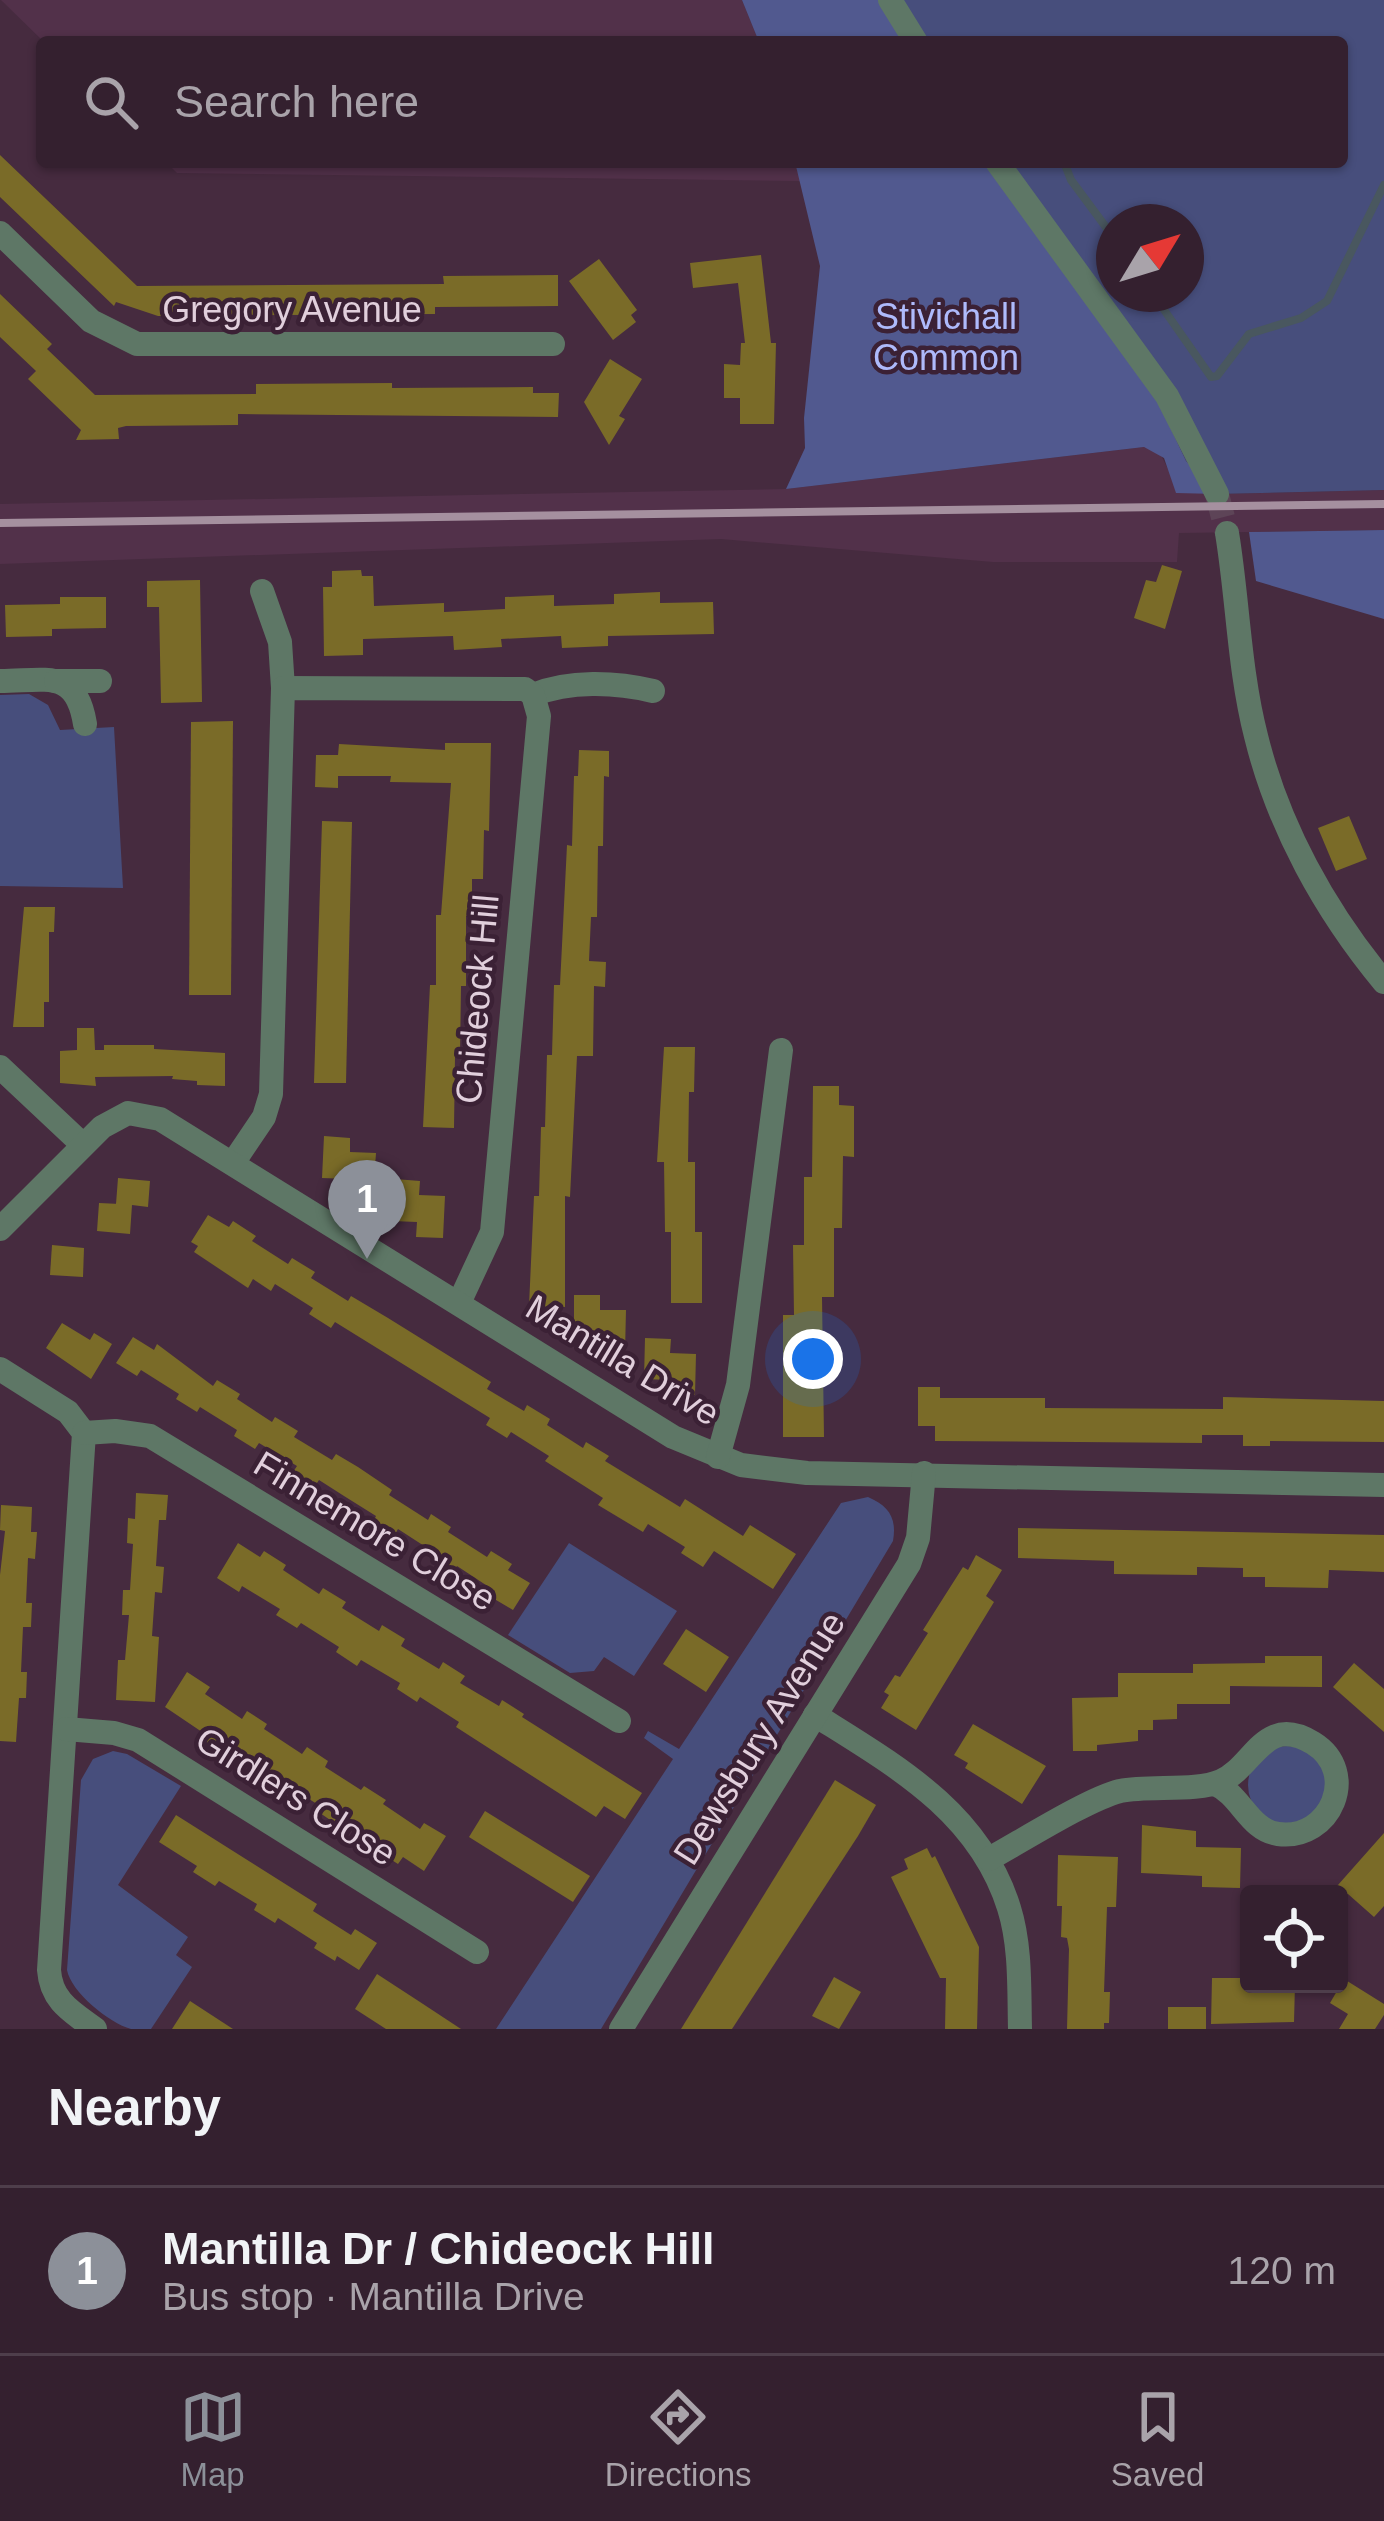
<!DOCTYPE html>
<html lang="en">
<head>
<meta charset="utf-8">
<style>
	body { margin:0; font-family:Helvetica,sans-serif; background:#3c2837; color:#f1f3f6 }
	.controls { position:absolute; right:36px; bottom:36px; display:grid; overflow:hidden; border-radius:12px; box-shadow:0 3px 9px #0004 }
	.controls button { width:108px; height:108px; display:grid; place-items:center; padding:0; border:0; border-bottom:3px solid #4e3e4b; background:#34202f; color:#f1f3f6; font:60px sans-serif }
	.compass { position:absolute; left:1096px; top:204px; width:108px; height:108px; border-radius:50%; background:#34202f; box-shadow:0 3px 9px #0004; rotate:52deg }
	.you { position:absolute; left:813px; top:1359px; width:42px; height:42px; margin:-30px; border:9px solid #fff; border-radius:50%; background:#1a73e8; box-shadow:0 0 0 18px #1a73e833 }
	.badge { display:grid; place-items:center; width:78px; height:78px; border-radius:50%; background:#8c9099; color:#fff; font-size:39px; font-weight:700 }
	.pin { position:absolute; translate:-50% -99px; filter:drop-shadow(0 3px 6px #0008) }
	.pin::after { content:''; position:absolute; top:63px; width:42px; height:36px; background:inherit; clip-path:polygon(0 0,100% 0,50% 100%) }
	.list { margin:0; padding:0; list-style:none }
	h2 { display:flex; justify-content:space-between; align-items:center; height:156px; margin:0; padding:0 48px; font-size:51px }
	h2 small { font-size:39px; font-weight:400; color:#a9a3aa }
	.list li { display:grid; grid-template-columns:78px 1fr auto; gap:36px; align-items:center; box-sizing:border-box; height:168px; padding:0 48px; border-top:3px solid #4e3e4b }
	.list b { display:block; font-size:45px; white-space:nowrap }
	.list p { margin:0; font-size:39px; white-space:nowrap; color:#a9a3aa }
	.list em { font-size:39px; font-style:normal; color:#a9a3aa }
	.icon { flex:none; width:66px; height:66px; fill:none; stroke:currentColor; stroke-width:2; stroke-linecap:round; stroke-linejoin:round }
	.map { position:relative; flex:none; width:1384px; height:2029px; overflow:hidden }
	.search { position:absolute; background:#34202f; box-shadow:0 3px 9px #0004; left:36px; right:36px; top:36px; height:132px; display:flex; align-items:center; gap:30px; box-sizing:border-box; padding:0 42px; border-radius:12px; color:#a9a3aa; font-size:45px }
	.sheet { height:324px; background:#34202f }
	nav { display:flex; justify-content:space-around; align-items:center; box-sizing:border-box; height:168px; border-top:3px solid #4e3e4b; background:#34202f; font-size:33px; color:#a9a3aa }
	nav a { display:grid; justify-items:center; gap:6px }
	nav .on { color:#8c9099 }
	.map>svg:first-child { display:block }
	.built { fill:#52314a }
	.green { fill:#474e7c; fill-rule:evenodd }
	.forest { fill:#51598f }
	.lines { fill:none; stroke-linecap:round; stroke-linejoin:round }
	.stream { stroke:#49575f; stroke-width:8 }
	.building { fill:#7a6b28 }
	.tertiary-tunnel { stroke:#5d4457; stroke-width:24; stroke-dasharray:24 12; stroke-linecap:butt }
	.minor { stroke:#5e7766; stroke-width:24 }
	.tertiary { stroke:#5e7766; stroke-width:24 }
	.rail { stroke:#a5909f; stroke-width:8 }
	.labels { text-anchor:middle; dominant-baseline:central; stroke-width:9; stroke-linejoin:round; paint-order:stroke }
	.street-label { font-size:36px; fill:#e1cfdc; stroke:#3b2135 }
	.park-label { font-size:36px; fill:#aebafb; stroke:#3b2135 }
</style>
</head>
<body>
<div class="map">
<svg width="1384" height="2029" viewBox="0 0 1384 2029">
	<rect width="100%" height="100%" fill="#462b3f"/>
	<g class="built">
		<path d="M1,0H742L759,42H44Z"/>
		<path d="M166,162H795L801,181L177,173Z"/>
		<path d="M1144,447L1160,453L1172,477L1217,494L1384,490V530L1179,533L1177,562H993L721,539L0,564V504L786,489Z"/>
	</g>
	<g class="green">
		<path d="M890,0H1384V490L1217,494L1186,461L1158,401L994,162H1342V42H916ZM1114,222H1186V294H1114Z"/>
		<path d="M29,694L48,705L60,730L114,727L123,888L0,886V695Z"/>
		<path d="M868,1497C889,1506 897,1518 893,1541L601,2029H496L673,1759L644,1738L648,1731L679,1749L841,1503Z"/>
		<path d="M569,1543L677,1611L634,1676L604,1657L594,1671L570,1673L508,1635Z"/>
		<circle cx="1287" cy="1785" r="39"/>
		<path d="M113,1751L127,1754L181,1786L118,1885L188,1937L176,1955L192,1967L151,2029C144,2029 137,2029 131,2029C109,2023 71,1992 67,1970L81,1780L93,1759Z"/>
	</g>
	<g class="forest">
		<path d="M742,0H890L916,42H759Z"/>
		<path d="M795,162H994L1158,401L1186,461L1217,494L1176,493L1164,458L1144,447L786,489L805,448L804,418L820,266Z"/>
		<path d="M1384,530V619L1256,581L1249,532Z"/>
	</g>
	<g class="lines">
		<g class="stream">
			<path d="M1064,162L1071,180L1114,238"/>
			<path d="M1153,294L1211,377L1217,376L1249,334L1301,318L1327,301L1384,185"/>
		</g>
	</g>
	<g class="building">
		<path d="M0,155L137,286L444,284L443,276L558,275V306L435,307V314L158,316L116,302L114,306L0,197Z"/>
		<path d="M761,255L771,343H776L774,424H740V398H724V364L740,365L741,343H745L738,283L693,288L690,263Z"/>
		<path d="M599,259L637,310L631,315L636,322L613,340L569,281Z"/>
		<path d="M0,294L52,344L47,349L95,395L256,394V384L392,383V388L533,387V393H559L558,417L238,414V425L126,426L118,428L119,439L76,440L81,430L28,379L36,371L0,337Z"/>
		<path d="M610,359L642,379L619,416L625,419L609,445L584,402Z"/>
		<path d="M1162,565L1182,571L1165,629L1134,618L1146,580L1156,582Z"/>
		<path d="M361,570L362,576H373L374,606L444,603V612L505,609V597L554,595V606L582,605L614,604V594L660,592V603L713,602L714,634L608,636V646L562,648L561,636L501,639L502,647L454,650L453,636L363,639V655L324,656L323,587H332V571Z"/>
		<path d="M200,580L202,702L161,703L159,607H147V581Z"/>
		<path d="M60,597H106V628L52,629V636L6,637L5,605L60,604Z"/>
		<path d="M233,721L231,995H189L191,722Z"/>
		<path d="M445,743H491L489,831L484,830L483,879H472V916H466V986H461L460,1056H455L454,1128L423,1127L430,985H436V915H441L451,783L390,782L391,776H338V788L315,787L316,755H338L339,744L445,750Z"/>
		<path d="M579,750L609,751V777L604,776L603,846H598L597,917H591L589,961L606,962L605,987L594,986L593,1056H577L570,1197L565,1196V1307L529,1306L534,1196H539L541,1127H545L547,1055H552L554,985H560L567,845L572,846L574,776H578Z"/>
		<path d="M1349,816L1367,859L1336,871L1318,828Z"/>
		<path d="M322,821L352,822L346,1083H314Z"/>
		<path d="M24,907H55L54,932H49V1002H44V1027H13Z"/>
		<path d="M77,1028H94L95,1050H104V1045H154V1049L225,1053V1086L197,1085V1081L172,1079L173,1076L95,1077L96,1086L60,1083V1051L77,1050Z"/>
		<path d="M664,1047H695L694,1092H689L688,1162H695V1232H702V1303H671V1232H665L664,1162H657Z"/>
		<path d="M813,1086H839V1105L854,1106V1157L843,1156L842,1228H834V1297H822L824,1437H783V1315H794L793,1245H804V1177H812Z"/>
		<path d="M324,1136L350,1138V1152L376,1153L373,1196L348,1195L349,1179L322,1178Z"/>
		<path d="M118,1178L150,1181L148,1207L132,1205L130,1234L97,1231L99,1203L120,1204H116Z"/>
		<path d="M395,1179L420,1181L419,1195L445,1196L443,1238L416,1237L417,1222L392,1221Z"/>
		<path d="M208,1215L229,1227L233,1221L256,1236L252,1241L288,1264L292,1258L315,1272L311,1278L348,1301L351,1296L388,1318L491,1382L487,1389L524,1411L527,1405L550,1419L547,1425L583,1448L586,1442L609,1456L605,1461L680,1507L685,1499L743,1536L750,1525L796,1554L773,1589L714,1551L703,1567L681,1553L685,1547L648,1524L643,1532L598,1505L603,1498L545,1461L549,1456L511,1432L507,1438L486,1425L490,1418L335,1322L331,1328L309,1314L313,1308L275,1284L271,1291L253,1279L248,1288L194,1252L198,1246L191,1242Z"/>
		<path d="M52,1245L84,1248L83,1277L50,1275Z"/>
		<path d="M574,1295H600V1310H626L625,1352L599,1351V1337L574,1336Z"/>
		<path d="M62,1323L90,1340L94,1333L112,1344L91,1379L46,1348Z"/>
		<path d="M133,1337L154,1350L157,1344L213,1386L217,1380L240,1394L237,1399L272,1422L275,1417L298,1431L294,1437L332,1460L336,1454L358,1467L392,1490L389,1495L428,1520L431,1514L451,1527L448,1532L487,1557L491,1551L512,1564L508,1570L530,1583L513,1610L491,1597L495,1591L457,1566L453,1572L432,1558L435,1553L398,1529L394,1536L373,1522L376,1516L344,1496L319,1480L315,1486L293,1472L297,1466L259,1443L255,1449L234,1436L237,1430L200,1407L197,1412L176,1399L179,1394L141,1370L137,1376L116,1363Z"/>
		<path d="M645,1338L671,1339L670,1353L696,1354L695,1395H670V1380L644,1379Z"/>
		<path d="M918,1387H940V1398H1045V1408L1223,1409V1397L1384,1401V1442L1270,1441V1446H1243V1435H1202V1443L935,1441V1426H918Z"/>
		<path d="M136,1493L168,1495L166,1520H159L156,1566L164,1567L162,1593L155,1592L152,1636L159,1637L155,1702L116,1700L118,1660H125L129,1615H122L123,1590H130L133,1544L127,1543L128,1518L135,1519Z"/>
		<path d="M1,1505L32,1507L31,1532H37L35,1559L28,1558L26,1603H32L31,1627H23L21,1672H27L26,1698H19L16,1742L0,1741V1575L5,1531L0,1530Z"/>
		<path d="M1018,1528L1384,1535V1572L1329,1570L1328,1588L1265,1587V1577H1243V1568L1197,1567V1575L1114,1574V1561L1018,1558Z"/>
		<path d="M238,1543L260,1557L264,1551L286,1565L283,1570L319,1594L323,1588L346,1602L342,1608L379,1631L382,1625L405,1639L401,1646L439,1669L443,1662L465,1676L460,1683L499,1706L502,1700L524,1714L522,1717L642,1793L625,1819L604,1806L596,1817L456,1727L459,1722L420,1697L417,1702L397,1689L400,1683L361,1660L357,1666L336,1652L339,1647L301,1623L297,1628L276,1615L280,1609L242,1586L239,1592L217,1578Z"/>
		<path d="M976,1555L1002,1570L986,1596L994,1602L916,1730L881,1708L889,1695L884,1692L895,1675L900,1677L928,1633L923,1630L935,1611L963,1567L968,1570Z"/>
		<path d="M686,1629L729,1657L706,1692L663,1664Z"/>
		<path d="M1265,1656H1322V1687L1230,1686V1704H1177V1719L1153,1720V1730H1138V1741L1097,1745V1751H1073L1072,1698L1118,1697V1673H1193V1664L1265,1663Z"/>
		<path d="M1354,1663L1384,1689V1732L1333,1687Z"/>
		<path d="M187,1672L210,1687L205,1694L242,1719L247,1711L267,1724L264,1729L302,1754L307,1747L328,1761L325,1767L361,1790L364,1786L386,1800L383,1804L420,1829L424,1823L446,1836L424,1871L403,1857L398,1864L376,1850L380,1844L343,1820L339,1826L317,1811L320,1806L284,1783L280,1789L258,1775L261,1769L225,1745L221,1752L199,1737L202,1732L165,1707Z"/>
		<path d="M973,1724L1046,1766L1022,1804L965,1768L968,1763L954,1755Z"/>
		<path d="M835,1780L876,1805L858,1836L732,2029H681Z"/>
		<path d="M485,1811L590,1876L573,1902L469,1837Z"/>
		<path d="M176,1815L317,1904L313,1911L351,1935L355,1929L377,1943L359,1970L337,1956L335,1961L314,1948L317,1943L278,1918L275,1923L254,1910L257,1904L219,1881L215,1886L193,1872L197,1866L159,1842Z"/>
		<path d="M1142,1825L1196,1831V1847L1241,1848L1240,1888L1202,1887V1876L1141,1873Z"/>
		<path d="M1384,1833V1906L1374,1917L1348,1894H1330Z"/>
		<path d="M927,1848L932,1858L935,1856L979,1947L977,2029H945L946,1978H940L891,1877L908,1869L904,1859Z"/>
		<path d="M1058,1855L1118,1857L1116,1907H1107L1104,1992H1110L1109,2023H1104V2029H1067L1069,1949L1067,1938L1061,1937L1062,1906H1057Z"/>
		<path d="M377,1974L420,2002L461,2029H386L355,2009Z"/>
		<path d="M834,1977L861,1992L839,2029L812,2016Z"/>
		<path d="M1212,1978H1248V1984H1295L1294,2022L1211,2024Z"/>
		<path d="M1344,1979L1384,2004V2015L1375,2029H1339L1348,2014L1330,2003Z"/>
		<path d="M190,2001L233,2029H172Z"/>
		<rect x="1168" y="2007" width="38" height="22"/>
	</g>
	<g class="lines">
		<path class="tertiary-tunnel" d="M1217,494L1227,533"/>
		<g class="minor">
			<path d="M0,233L91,321L137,344H553"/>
			<path d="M262,591L280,642L283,688"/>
			<path d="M0,681C46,681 76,668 85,724"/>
			<path d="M56,681H100"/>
			<path d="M533,695C569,680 616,682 653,691"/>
			<path d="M0,1067L83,1145"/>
			<path d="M233,1163L264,1117L271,1094L283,688L525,689L533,695L539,716L492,1232L459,1303"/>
			<path d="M0,1229L102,1127L128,1113L160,1119L673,1437L741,1465L807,1473L1384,1485"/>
			<path d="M0,1369L68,1412L84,1433L49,1970C51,2001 72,2012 95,2029"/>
			<path d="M84,1433L115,1431L150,1436L619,1721"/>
			<path d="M718,1457L738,1385L781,1050"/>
			<path d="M815,1715C896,1766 979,1812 1009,1908C1021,1946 1019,1990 1020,2029"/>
			<path d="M66,1729L114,1733L138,1740L477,1952"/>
			<path d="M989,1859C1022,1841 1088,1799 1120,1791C1150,1785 1196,1792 1221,1781C1254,1767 1264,1713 1313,1743C1360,1772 1331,1841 1278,1834C1249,1830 1241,1795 1215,1784"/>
			<path d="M621,2029L909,1564L918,1538L924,1473"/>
		</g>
		<g class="tertiary">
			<path d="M890,0L916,42"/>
			<path d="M997,162L1167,396L1217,494"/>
			<path d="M1227,533C1238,600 1239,670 1256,736C1278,826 1325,911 1384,982"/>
		</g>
		<path class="rail" d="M0,523L1384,504"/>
	</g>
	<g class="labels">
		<g class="street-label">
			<text x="292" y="309">Gregory Avenue</text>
			<text transform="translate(477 999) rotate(-85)">Chideock Hill</text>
			<text transform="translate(623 1360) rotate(31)">Mantilla Drive</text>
			<text transform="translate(375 1531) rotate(31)">Finnemore Close</text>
			<text transform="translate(759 1738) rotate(-58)">Dewsbury Avenue</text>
			<text transform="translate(296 1796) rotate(32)">Girdlers Close</text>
		</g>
		<g class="park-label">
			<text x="946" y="316">Stivichall<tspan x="946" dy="41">Common</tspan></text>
		</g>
	</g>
</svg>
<div class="controls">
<button><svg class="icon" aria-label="locate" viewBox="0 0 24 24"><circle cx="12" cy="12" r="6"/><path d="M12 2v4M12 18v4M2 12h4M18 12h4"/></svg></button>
</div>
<svg class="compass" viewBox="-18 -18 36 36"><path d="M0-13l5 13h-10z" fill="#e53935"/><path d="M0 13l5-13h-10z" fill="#a9a3aa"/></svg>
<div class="you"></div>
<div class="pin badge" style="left:367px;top:1259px">1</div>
<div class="search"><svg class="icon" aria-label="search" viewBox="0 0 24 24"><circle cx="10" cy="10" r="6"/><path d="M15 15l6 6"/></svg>Search here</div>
</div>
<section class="sheet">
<h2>Nearby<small></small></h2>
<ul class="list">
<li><span class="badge">1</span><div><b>Mantilla Dr / Chideock Hill</b><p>Bus stop · Mantilla Drive</p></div><em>120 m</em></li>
</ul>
</section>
<nav>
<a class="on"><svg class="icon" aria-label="map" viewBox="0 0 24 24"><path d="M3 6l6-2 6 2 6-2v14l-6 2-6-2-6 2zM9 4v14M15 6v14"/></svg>Map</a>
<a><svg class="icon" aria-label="directions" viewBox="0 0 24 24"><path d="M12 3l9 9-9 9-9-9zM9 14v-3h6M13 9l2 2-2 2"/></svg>Directions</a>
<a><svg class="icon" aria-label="saved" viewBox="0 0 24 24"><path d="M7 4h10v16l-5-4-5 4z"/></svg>Saved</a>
</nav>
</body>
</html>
